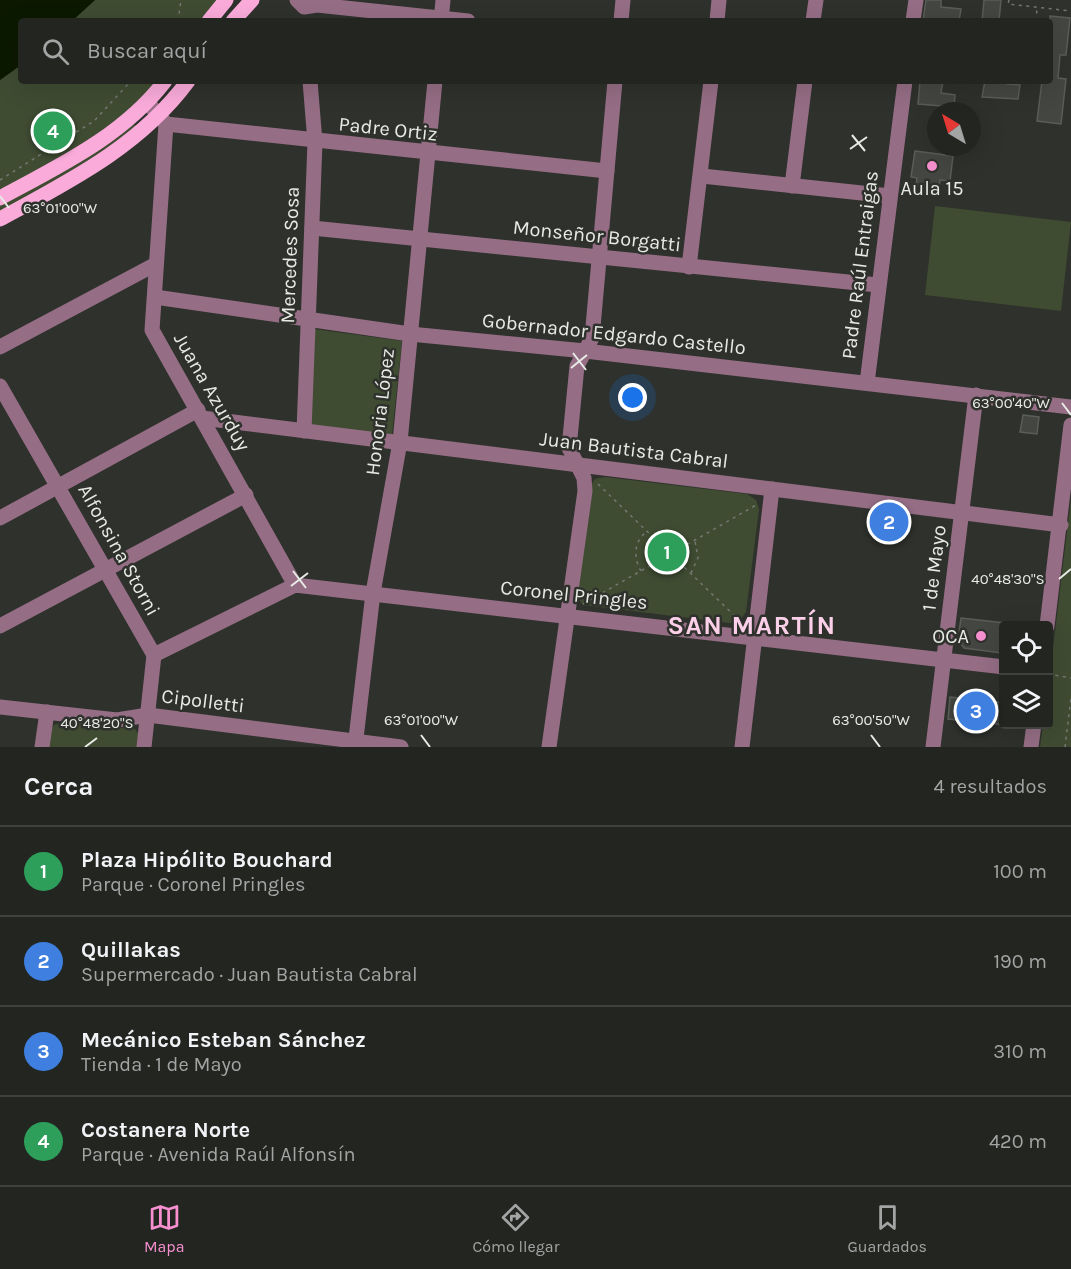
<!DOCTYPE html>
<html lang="es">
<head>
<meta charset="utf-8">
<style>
	body { margin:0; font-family:Karla,sans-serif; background:#2f312e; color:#f1f3f6 }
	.controls { position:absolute; right:18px; bottom:18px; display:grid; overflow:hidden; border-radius:6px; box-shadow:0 6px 24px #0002 }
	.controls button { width:54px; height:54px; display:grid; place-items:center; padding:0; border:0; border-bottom:2px solid #40423f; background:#232521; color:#f1f3f6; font:30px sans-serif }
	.compass { position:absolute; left:927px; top:102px; width:54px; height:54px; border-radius:50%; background:#232521; box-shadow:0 6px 24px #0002; rotate:322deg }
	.you { position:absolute; left:633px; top:398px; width:21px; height:21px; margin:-15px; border:4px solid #fff; border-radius:50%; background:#1a73e8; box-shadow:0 0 0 9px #1a73e833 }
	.badge { display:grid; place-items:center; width:39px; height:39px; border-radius:50%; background:#f690cf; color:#fff; font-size:20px; font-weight:700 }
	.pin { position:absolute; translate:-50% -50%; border:3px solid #fff; box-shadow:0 2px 6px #0006 }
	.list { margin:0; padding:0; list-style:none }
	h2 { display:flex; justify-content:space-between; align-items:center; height:78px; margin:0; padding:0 24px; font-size:26px }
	h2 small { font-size:20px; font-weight:400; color:#a3a5a5 }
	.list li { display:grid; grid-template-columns:39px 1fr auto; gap:18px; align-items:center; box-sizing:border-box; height:90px; padding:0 24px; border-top:2px solid #40423f }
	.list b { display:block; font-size:22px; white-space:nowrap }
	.list p { margin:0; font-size:20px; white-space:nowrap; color:#a3a5a5 }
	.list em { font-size:20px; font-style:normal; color:#a3a5a5 }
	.icon { flex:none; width:33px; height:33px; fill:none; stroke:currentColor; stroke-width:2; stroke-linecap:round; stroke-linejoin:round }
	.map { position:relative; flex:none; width:1071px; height:747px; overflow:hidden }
	.search { position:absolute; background:#232521; box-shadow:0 6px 24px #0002; left:18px; right:18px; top:18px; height:66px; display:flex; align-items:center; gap:15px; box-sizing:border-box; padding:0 21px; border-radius:6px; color:#a3a5a5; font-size:22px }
	.sheet { height:438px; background:#232521 }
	nav { display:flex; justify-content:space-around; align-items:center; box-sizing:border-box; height:84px; border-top:2px solid #40423f; background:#232521; font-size:16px; color:#a3a5a5 }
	nav a { display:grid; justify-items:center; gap:3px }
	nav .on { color:#f690cf }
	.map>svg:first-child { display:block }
	.green { fill:#3f4c32 }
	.water { fill:#0c1900 }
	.building { fill:#444741; stroke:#5a5d57; stroke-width:1.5 }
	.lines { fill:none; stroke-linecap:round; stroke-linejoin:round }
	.path { stroke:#757772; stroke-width:1.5; stroke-dasharray:3 4.5; stroke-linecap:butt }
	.minor { stroke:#956e85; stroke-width:15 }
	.major { stroke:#faabda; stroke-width:15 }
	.ticks { fill:none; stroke:#e8eae6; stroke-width:2 }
	.poi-dot { fill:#f690cf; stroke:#2f312c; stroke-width:2 }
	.labels { text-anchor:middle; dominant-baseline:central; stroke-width:5; stroke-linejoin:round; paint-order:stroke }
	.street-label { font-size:20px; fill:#e8eae6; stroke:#2f312c }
	.poi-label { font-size:20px; fill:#e8eae6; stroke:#2f312c }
	.district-label { font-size:26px; font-weight:bold; letter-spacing:1.5px; fill:#fdd0e9; stroke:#2f312c }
	.ticks-label { font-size:15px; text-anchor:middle; fill:#e8eae6; stroke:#2f312c; stroke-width:5; stroke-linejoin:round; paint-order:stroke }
</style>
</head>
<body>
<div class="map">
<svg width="1071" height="747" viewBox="0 0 1071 747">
	<rect width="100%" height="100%" fill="#2f312c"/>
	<g class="green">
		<path d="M95,0H218L201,21H72Z"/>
		<path d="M21,65V81H157L124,118L88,144L0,192V80Z"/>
		<path d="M132,124L136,125L134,132L0,215V205Z"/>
		<path d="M935,206L1071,222L1061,311L925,295Z"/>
		<path d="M314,329L402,341L392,435L310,426Z"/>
		<path d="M605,477L747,494L756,500L759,509L746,612L740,620L730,623L583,605L575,595L588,489L595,479Z"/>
		<path d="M1071,499V747H1040L1043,725L1048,724L1049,681Z"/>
		<path d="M64,722L116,729L132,726L139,734L138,747H47L48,734L54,725Z"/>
	</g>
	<path class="water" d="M0,0H95L72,21H21V65L0,80Z"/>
	<g class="building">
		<path d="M926,0H941V7L961,9L959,21H923Z"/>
		<path d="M984,0H1001L999,21H982Z"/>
		<path d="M1050,16L1070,18L1066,55H1060L1058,78L1066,79L1061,124L1037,121L1042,81H1050Z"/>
		<path d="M920,81H943L941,93L955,95L954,107L918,104Z"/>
		<path d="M985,81H1007V84L1020,85L1018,99L982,97Z"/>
		<path d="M915,151L953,156L950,181L940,180L939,188L916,185L917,178L911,177Z"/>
		<path d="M1023,415L1039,417L1037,434L1020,432Z"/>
		<path d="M961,618L1005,623L1001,653L964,648L958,640Z"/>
		<path d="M950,697L1004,703V725L948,719Z"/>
	</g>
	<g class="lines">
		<g class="path">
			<path d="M1009,0L1008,4L1071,11"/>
			<path d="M178,21L181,0"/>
			<path d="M1036,21L1037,8"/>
			<path d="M0,180L94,121L131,81"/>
			<path d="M598,484L741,622"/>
			<circle cx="671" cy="554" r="12"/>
			<path d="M641,571C633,557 634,542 646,532"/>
			<path d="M691,573L698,558L695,541"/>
			<path d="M583,604L758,504"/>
			<path d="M1048,674L1071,678"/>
			<path d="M1065,747L1071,698"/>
		</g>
		<g class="minor">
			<path d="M297,0L304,7L317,5L468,21"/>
			<path d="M441,21L443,0"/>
			<path d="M621,21L623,0"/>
			<path d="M717,21L719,0"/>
			<path d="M813,21L816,0"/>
			<path d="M913,21L916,0"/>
			<path d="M148,103L166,124L152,330L295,585"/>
			<path d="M166,124L607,171"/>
			<path d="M702,176L890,196"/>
			<path d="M792,186L805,81"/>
			<path d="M312,228L878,285"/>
			<path d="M689,267L711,81"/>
			<path d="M155,297L410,334L585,351L1071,407"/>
			<path d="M0,347L156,264"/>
			<path d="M867,383L905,81"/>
			<path d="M0,386L154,655L144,747"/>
			<path d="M202,418L1061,525"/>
			<path d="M304,431L315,142L310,81"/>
			<path d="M0,518L198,410"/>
			<path d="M0,626L246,495"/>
			<path d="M1047,626L1071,425"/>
			<path d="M154,655L295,585L1004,667"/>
			<path d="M0,707L117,720L148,715L401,747"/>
			<path d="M42,747L47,712"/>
			<path d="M355,747L373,593L400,442L435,81"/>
			<path d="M549,747L585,491L584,478L569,448L577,366L592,338L615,81"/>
			<path d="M742,747L772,489"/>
			<path d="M933,747L976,395"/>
			<path d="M1031,747L1034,724"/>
		</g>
		<g class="major">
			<path d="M209,21L226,0"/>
			<path d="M233,21L252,0"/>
			<path d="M0,198C59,166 123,136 165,81"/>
			<path d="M0,219C70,181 140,146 188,81"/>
		</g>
	</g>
	<path class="ticks" d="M852,135L865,151M850,149L867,137M0,196L9,208M573,353L586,370M571,368L587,355M1062,403L1071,415M293,571L306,588M1059,579L1071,569M291,586L308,573M421,735L430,747M871,735L880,747M85,747L97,738"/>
	<g class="poi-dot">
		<circle cx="932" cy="166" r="6"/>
		<circle cx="981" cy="636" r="6"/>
	</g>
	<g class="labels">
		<g class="street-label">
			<text transform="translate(388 129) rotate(6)">Padre Ortiz</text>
			<text transform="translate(597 236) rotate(6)">Monseñor Borgatti</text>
			<text transform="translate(290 255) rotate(-88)">Mercedes Sosa</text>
			<text transform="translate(860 265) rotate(-83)">Padre Raúl Entraigas</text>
			<text transform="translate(614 334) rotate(6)">Gobernador Edgardo Castello</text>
			<text transform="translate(212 392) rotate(60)">Juana Azurduy</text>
			<text transform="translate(380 412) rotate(-83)">Honoria López</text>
			<text transform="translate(634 450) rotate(7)">Juan Bautista Cabral</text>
			<text transform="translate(119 550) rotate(61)">Alfonsina Storni</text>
			<text transform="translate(934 568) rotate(-83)">1 de Mayo</text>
			<text transform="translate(574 595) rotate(6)">Coronel Pringles</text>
			<text transform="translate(203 701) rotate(7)">Cipolletti</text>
		</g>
		<g class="poi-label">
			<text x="932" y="188">Aula 15</text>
			<text x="969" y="636" text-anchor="end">OCA</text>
		</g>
		<g class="district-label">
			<text x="752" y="625">SAN MARTÍN</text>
		</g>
	</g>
	<g class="ticks-label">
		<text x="60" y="213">63°01'00"W</text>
		<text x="1011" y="408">63°00'40"W</text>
		<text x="1008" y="584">40°48'30"S</text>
		<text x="421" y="725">63°01'00"W</text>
		<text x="871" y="725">63°00'50"W</text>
		<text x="97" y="728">40°48'20"S</text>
	</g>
</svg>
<div class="controls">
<button><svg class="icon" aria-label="locate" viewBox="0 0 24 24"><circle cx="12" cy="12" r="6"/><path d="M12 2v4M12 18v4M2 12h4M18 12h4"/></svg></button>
<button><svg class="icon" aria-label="layers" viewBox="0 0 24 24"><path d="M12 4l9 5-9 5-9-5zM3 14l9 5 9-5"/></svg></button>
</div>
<svg class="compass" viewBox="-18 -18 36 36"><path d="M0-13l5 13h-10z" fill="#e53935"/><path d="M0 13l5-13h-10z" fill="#a3a5a5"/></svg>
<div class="you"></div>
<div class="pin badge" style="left:667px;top:552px;background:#2e9e5b">1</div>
<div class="pin badge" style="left:889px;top:522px;background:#3f7fe0">2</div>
<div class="pin badge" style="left:976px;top:711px;background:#3f7fe0">3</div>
<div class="pin badge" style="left:53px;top:131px;background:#2e9e5b">4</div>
<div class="search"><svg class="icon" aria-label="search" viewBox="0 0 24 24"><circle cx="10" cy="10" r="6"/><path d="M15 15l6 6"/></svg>Buscar aquí</div>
</div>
<section class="sheet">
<h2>Cerca<small>4 resultados</small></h2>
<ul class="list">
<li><span class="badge" style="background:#2e9e5b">1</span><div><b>Plaza Hipólito Bouchard</b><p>Parque · Coronel Pringles</p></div><em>100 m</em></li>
<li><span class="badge" style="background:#3f7fe0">2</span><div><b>Quillakas</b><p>Supermercado · Juan Bautista Cabral</p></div><em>190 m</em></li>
<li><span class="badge" style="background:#3f7fe0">3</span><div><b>Mecánico Esteban Sánchez</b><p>Tienda · 1 de Mayo</p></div><em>310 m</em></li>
<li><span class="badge" style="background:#2e9e5b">4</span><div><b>Costanera Norte</b><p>Parque · Avenida Raúl Alfonsín</p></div><em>420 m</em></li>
</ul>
</section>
<nav>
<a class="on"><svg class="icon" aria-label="map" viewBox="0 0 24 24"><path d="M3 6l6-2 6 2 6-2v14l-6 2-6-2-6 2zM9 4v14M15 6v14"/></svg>Mapa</a>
<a><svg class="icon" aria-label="directions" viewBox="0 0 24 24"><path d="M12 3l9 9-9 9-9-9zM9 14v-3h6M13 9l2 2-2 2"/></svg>Cómo llegar</a>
<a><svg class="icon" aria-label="saved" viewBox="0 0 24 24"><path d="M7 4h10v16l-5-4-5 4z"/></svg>Guardados</a>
</nav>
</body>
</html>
